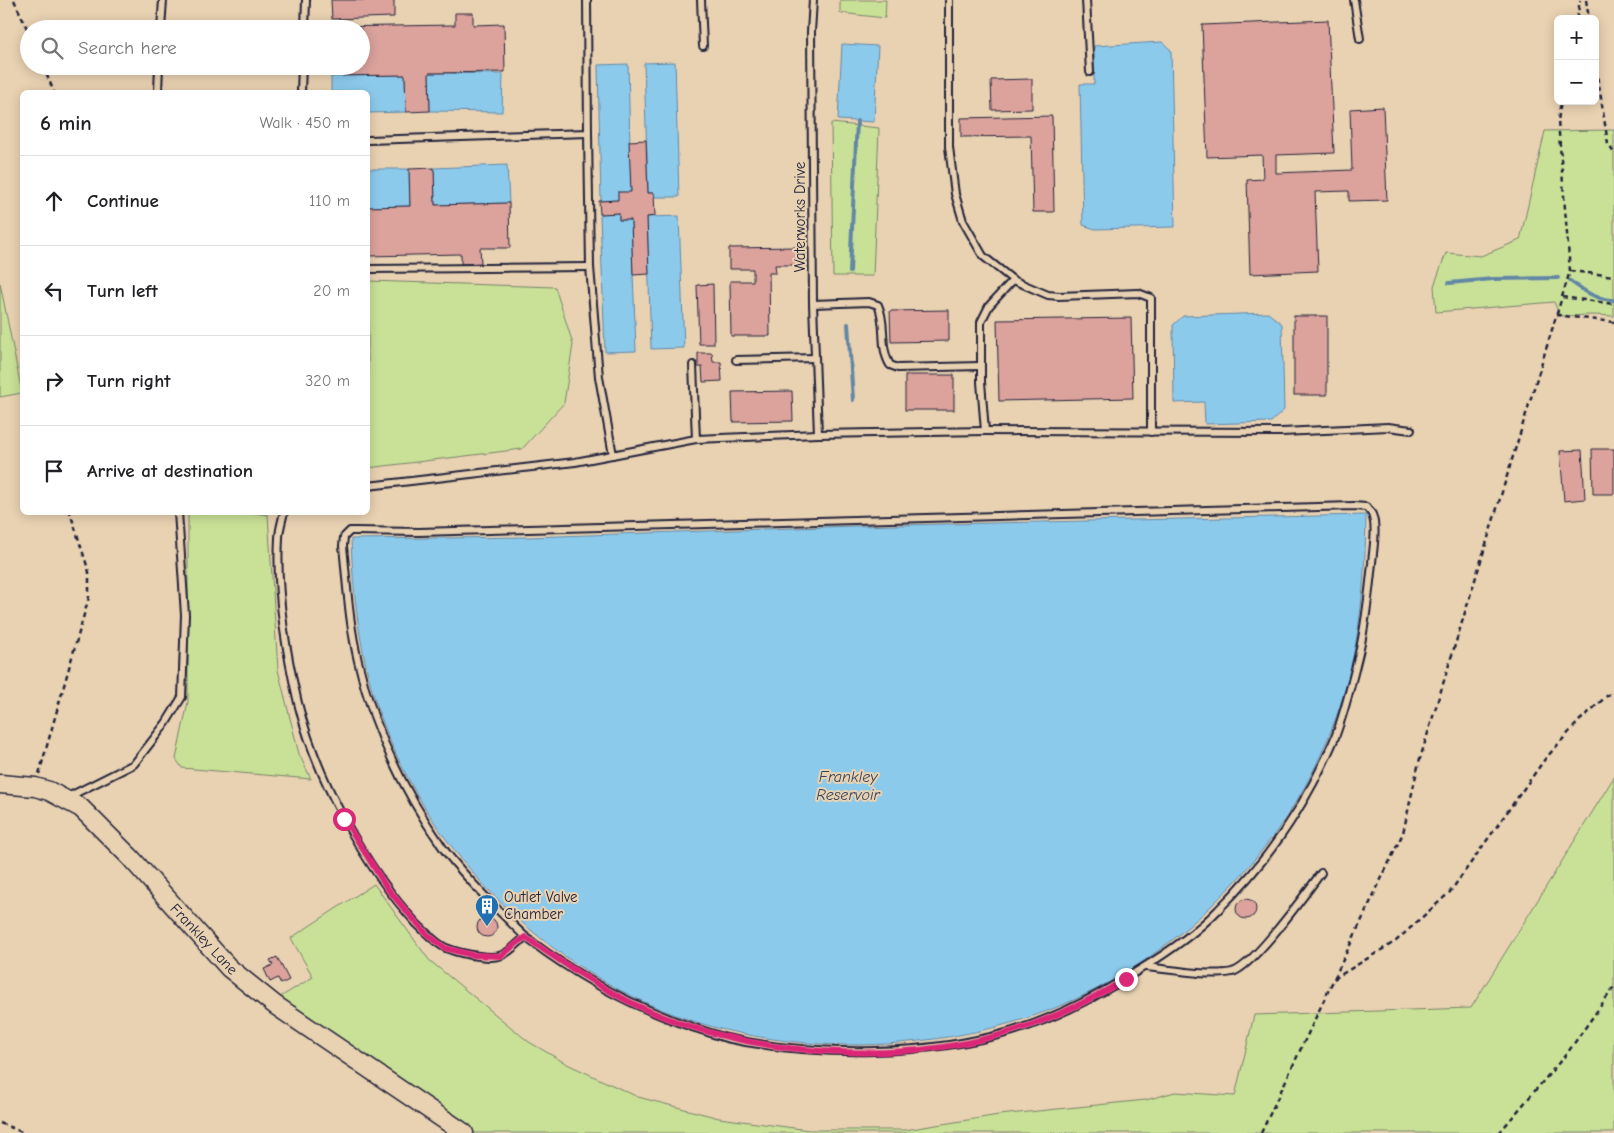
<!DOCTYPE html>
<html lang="en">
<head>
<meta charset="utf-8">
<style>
	body { margin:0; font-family:"Comic Neue",sans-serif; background:#f6f6f6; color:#202124 }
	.controls { position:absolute; right:15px; top:15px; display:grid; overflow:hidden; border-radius:8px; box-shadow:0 2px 12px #0003 }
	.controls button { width:45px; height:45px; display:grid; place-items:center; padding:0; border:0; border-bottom:1px solid #e0e0e0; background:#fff; color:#202124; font:25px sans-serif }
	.stop { position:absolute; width:15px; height:15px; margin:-11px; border:4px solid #db2777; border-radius:50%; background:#fff }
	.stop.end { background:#db2777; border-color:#fff; box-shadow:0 1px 5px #0008 }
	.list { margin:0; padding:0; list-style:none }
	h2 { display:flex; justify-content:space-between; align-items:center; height:65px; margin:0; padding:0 20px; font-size:21px }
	h2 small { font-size:16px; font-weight:400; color:#757577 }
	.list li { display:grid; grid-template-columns:32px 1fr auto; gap:15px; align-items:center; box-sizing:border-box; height:90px; padding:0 20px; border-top:1px solid #e0e0e0 }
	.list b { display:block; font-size:19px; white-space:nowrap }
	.list em { font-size:16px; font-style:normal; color:#757577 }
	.icon { flex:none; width:28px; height:28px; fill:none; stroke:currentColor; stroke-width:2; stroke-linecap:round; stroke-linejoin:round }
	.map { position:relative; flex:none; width:1614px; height:1133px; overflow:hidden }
	.search { position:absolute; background:#fff; box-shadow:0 2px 12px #0003; left:20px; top:20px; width:350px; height:55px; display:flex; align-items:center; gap:12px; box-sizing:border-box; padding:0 18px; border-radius:28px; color:#757577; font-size:19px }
	.panel { position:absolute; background:#fff; box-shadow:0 2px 12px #0003; left:20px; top:90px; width:350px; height:425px; border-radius:8px }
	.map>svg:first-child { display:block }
	.green { fill:#c9e197; stroke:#768269 }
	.water { fill:#8ccaec; stroke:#6287a5 }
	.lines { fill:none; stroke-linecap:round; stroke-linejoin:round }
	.stream { stroke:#6287a5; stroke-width:4 }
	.building { fill:#dca29c; stroke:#22223b }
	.lane-casing { stroke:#22223b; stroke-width:10 }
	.secondary-casing { stroke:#22223b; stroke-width:21 }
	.path { stroke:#22223b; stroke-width:2.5; stroke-dasharray:5 4; stroke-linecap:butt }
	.lane { stroke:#e9d2b2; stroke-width:6 }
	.secondary { stroke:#e9d2b2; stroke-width:18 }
	.route { stroke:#db2777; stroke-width:6 }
	.labels { text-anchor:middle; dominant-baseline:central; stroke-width:4; stroke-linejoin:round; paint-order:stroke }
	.street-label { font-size:15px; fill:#22223b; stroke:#e9d2b2 }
	.poi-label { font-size:15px; fill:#22223b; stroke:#e9d2b2; text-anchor:start }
	.water-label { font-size:16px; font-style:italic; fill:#37445e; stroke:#e9d2b2 }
</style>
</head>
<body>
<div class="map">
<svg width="1614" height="1133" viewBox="0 0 1614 1133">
	<rect width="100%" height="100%" fill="#e9d2b2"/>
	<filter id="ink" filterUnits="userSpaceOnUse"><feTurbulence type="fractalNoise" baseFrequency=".02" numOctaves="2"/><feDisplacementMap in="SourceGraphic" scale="10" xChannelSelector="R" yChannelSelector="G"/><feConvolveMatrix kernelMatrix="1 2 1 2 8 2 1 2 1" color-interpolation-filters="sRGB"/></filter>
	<g filter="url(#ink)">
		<g class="green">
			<path d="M840,0H886L885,18L840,13Z"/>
			<path d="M831,123L879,128L873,276H833Z"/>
			<path d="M1614,130V316L1593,315L1560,316L1554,302L1436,312L1434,286L1446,253L1481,256L1520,240L1545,131Z"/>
			<path d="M368,281L555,287L573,344L564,403L522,449L368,468Z"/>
			<path d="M0,283L22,393L0,397Z"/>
			<path d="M255,513L268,515L278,670L299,754L311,779L182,768L176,759L188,702V513Z"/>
			<path d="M1614,777V1133H474L285,1008L277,999L313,977L291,938L374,884L429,960L529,1042L567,1064L638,1097L719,1118L809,1130H905L999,1115L1146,1100L1175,1092L1235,1096L1254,1015L1471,1008Z"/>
		</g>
		<g class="water">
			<path d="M1162,42L1171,50L1175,227L1095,229L1083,225L1080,84H1094V46Z"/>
			<path d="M842,44L878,46L874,122L838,120Z"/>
			<path d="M675,62L679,197H655L654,193H648L644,63Z"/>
			<path d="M628,64L631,192L618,200L601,201L598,65Z"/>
			<path d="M429,73L503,74L502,112L430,111Z"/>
			<path d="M405,75L406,112L368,113V92H331V76Z"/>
			<path d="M507,165L509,203L435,205L434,168Z"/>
			<path d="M368,169H409L410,206L368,207Z"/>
			<path d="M619,213V220H631L636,351L605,352L600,214Z"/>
			<path d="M679,216L684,348L651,349L647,217Z"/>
			<path d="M1268,313L1282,324L1284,410L1271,422L1205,424L1204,402L1174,403L1173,325L1183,316Z"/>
			<path d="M1366,515C1365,587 1360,654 1334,723C1303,808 1246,880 1176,937C1094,1003 1004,1034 899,1043C839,1048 779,1043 721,1029C561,989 425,857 375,700C359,647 353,594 351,539L529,537L855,526Z"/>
		</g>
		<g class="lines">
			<g class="stream">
				<path d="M850,272L857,121"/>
				<path d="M1570,281C1584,291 1596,300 1614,300"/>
				<path d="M1449,283L1493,279L1558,278"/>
				<path d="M848,324L853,400"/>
			</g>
		</g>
		<g class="building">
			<path d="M331,0H394V17L332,19Z"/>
			<path d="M455,13H473V25L504,24L505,72L429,73L430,111L406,112L405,75L331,76V66H361V29H330V27L455,25Z"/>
			<path d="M1328,20L1334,153L1276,155V173L1352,170L1350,109L1383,107L1387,200L1349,201V191L1315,192L1318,271L1250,274L1247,180L1263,179L1262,155L1207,157L1202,25Z"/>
			<path d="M1032,79V109L992,110L991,80Z"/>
			<path d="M1052,116L1054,212H1033L1031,136L961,137V118Z"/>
			<path d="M646,140L648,193H654L655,216L647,217L649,274L633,275L631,220H619V213L600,214L599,201L618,200V192H631L629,141Z"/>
			<path d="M434,168L435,205L509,203L510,248H480L481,263L461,264V254L368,256V207L410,206L409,169Z"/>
			<path d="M798,247V265H775L776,273H769L770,336H731L730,281H753V269H729V248Z"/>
			<path d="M713,284L714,344H699L697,285Z"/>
			<path d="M949,310V341L891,342L890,311Z"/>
			<rect x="1294" y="316" width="33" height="79"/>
			<path d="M1131,318L1133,398L999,401L997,320Z"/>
			<path d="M698,353H712L713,362H721L722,381L703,382L702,367H698Z"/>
			<rect x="905" y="375" width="49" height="35"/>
			<path d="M792,391L793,421L733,422L732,392Z"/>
			<path d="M1592,449H1614V494H1593Z"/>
			<path d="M1582,450L1585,499L1564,501L1560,451Z"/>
			<circle cx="1246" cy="909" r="10"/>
			<circle cx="487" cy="927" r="10"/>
			<path d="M277,957L289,980L281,984L278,978L270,982L264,969L273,965L270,960Z"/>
		</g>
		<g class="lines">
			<g class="lane-casing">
				<g id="lane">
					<path d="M701,0L703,46"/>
					<path d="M813,0L811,32L813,304L818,434"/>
					<path d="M949,0V147L955,194L963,221L983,256L1013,280L1048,295L1059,296L1138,293L1151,298V432"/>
					<path d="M1086,0L1090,72"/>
					<path d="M1354,0L1360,39"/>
					<path d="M161,29L163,0"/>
					<path d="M305,29L306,0"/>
					<path d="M158,92L159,66"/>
					<path d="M301,92L302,66"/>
					<path d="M588,133L590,267L599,377L613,455"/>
					<path d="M368,140L588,133L587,0"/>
					<path d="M368,269L590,267"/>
					<path d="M813,304L869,302L878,305C887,324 879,347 890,365L898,368L980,366"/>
					<path d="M736,360L815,358"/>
					<path d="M693,365L696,439L818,434L985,431L1282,432L1388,427L1411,430"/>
					<path d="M985,431L981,382V322L989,306L1013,280"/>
					<path d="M368,486L575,462L696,439"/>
					<path d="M1354,506L1366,507C1372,514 1372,512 1374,522C1376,535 1373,550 1372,563C1369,593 1366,623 1359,653C1352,682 1345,712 1334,740C1307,803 1267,862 1218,910C1195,934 1167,953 1139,970C1100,995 1058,1017 1013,1031C969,1044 920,1050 874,1051C824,1052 775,1049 726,1038C716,1035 705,1031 695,1028C635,1008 578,977 528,939C517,930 508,919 498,910C479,890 459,870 443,848C404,792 373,728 358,661C349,623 347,585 343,546L344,537L350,531H355L419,532Z"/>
					<path d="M284,512C282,521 279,530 279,538C276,590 286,652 298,703C316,777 365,868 417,924C426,932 435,943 446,948C456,952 469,955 479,956C486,957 495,958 502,955C510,952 518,943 525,937"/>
					<path d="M66,798L134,764L166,723L182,697L185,615L178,512"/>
					<path d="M1145,967C1168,969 1211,977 1232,972C1252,968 1306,893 1321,873"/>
				</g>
			</g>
			<g class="secondary-casing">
				<path id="secondary" d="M0,784L35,787L49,791L81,808L130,857L229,968L275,1005L464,1133"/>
			</g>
			<g class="path">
				<path d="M14,0L29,33"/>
				<path d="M1586,0L1589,19"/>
				<path d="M1577,19L1580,0"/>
				<path d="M1595,59L1608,144L1614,153"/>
				<path d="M43,66L54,92"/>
				<path d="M1570,271L1614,276"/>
				<path d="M1562,297L1614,304"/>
				<path d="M1556,315L1614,322"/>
				<path d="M39,774L89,597V572L70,512"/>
				<path d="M1334,979L1396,941L1450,892L1545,759L1579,721L1608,695L1614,692"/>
				<path d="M0,1123L24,1133"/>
				<path d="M1261,1133L1403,833L1419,762L1570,271L1558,121L1561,101"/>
				<path d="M1499,1133L1568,1052L1614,987"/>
			</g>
			<use href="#lane" class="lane"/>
			<use href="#secondary" class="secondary"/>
		</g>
	</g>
	<g class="lines" filter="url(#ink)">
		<path class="route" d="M344,819L387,888L407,912L428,935L445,948L472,955L501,956L525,937C562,962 598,987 638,1006C747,1057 898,1067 1013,1031C1052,1019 1091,1000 1126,979"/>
	</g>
	<defs>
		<g id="building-pin" transform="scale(1.25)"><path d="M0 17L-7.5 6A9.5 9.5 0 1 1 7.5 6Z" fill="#1f6fb2" stroke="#e9d2b2"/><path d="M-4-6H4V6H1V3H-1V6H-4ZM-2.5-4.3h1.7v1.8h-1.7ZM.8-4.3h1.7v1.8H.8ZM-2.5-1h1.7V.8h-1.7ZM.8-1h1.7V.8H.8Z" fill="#fff"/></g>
	</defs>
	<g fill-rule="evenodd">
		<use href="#building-pin" x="487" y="906"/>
	</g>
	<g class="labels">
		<g class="street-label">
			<text transform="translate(800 217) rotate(-90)">Waterworks Drive</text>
			<text transform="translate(204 939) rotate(47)">Frankley Lane</text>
		</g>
		<g class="poi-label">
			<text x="504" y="897">Outlet Valve<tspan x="504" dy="17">Chamber</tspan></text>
		</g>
		<g class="water-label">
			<text x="848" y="777">Frankley<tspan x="848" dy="18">Reservoir</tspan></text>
		</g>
	</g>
</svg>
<div class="controls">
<button>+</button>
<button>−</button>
</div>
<div class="stop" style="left:344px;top:819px"></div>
<div class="stop end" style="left:1126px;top:979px"></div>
<div class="search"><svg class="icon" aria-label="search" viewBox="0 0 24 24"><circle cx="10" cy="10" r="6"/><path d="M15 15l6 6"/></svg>Search here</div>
<section class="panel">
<h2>6 min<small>Walk · 450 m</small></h2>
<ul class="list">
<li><svg class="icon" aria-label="ahead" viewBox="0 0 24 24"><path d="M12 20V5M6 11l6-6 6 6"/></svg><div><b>Continue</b></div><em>110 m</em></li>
<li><svg class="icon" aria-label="left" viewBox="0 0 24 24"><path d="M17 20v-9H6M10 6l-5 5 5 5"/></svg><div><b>Turn left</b></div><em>20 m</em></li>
<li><svg class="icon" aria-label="right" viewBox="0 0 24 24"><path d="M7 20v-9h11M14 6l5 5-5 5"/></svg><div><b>Turn right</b></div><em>320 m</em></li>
<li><svg class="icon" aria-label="arrive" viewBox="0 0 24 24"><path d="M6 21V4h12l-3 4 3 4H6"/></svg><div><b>Arrive at destination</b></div></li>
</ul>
</section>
</div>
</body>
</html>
